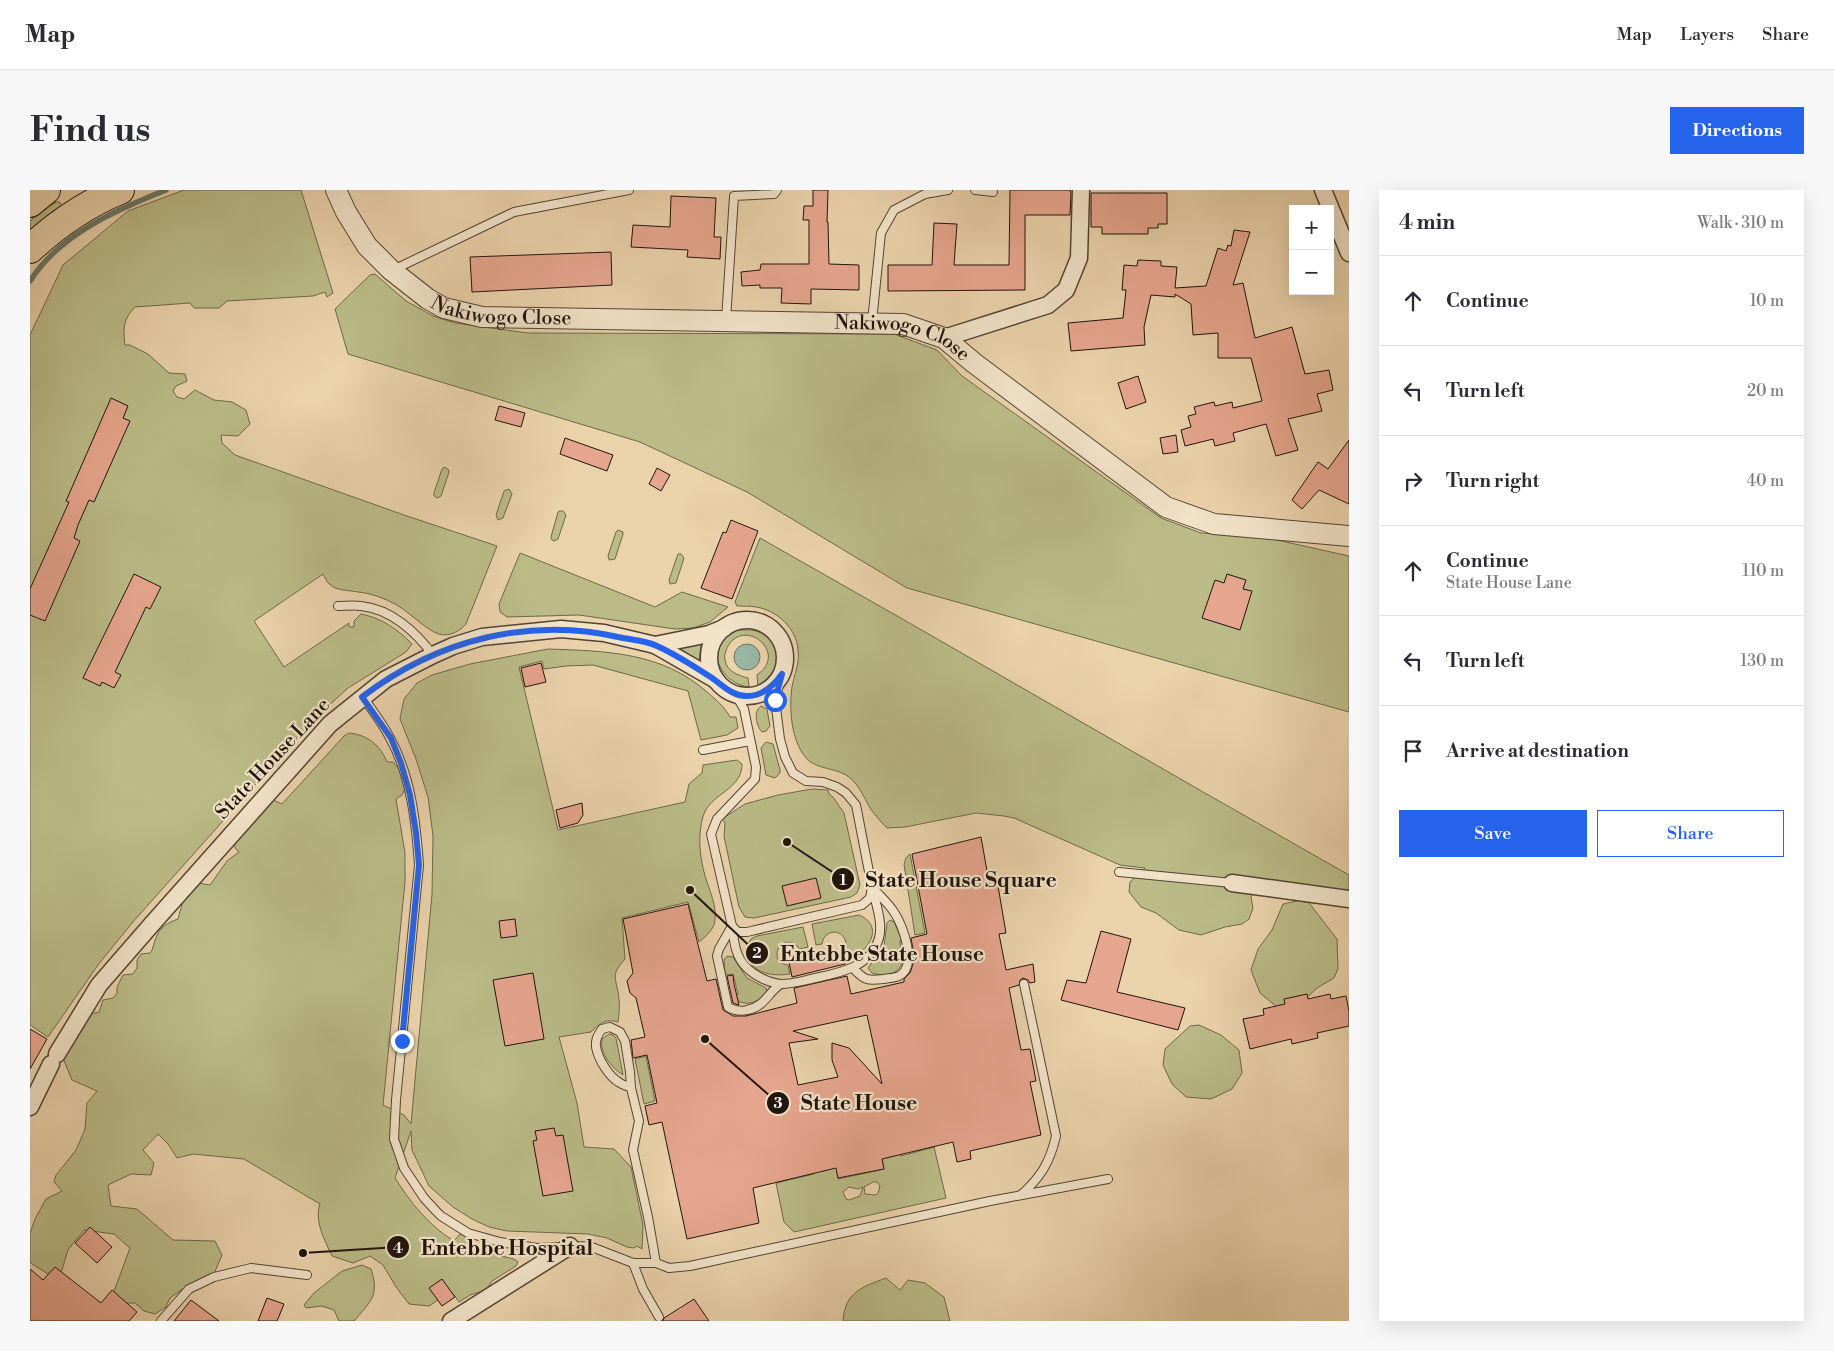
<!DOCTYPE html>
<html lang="en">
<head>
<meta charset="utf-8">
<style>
	body { margin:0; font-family:"Libre Bodoni",serif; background:#f7f7f7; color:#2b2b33 }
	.controls { position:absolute; right:15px; top:15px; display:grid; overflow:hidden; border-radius:0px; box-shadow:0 5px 20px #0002 }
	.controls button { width:45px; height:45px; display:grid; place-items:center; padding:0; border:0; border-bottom:1px solid #e1e1e2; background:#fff; color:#2b2b33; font:25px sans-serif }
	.stop { position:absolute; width:15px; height:15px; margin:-11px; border:4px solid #2563eb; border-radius:50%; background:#fff }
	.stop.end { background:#2563eb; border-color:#fff; box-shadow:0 1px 5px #0008 }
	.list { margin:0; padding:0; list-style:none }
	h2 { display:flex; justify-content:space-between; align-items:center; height:65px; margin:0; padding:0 20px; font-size:21px }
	h2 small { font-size:16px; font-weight:400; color:#7c7c81 }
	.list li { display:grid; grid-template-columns:32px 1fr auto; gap:15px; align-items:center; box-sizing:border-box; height:90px; padding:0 20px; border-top:1px solid #e1e1e2 }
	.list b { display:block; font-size:19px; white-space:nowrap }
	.list p { margin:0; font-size:16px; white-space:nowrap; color:#7c7c81 }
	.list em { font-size:16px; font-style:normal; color:#7c7c81 }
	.actions { display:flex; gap:10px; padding:15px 20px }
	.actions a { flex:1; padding:11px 0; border:1px solid #2563eb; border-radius:0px; text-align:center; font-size:18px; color:#2563eb }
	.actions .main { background:#2563eb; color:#fff }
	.icon { flex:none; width:28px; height:28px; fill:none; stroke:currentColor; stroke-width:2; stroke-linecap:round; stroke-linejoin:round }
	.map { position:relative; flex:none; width:1319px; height:1131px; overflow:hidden; border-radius:0px }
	header { display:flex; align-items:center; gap:30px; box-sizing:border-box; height:70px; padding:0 25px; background:#fff; border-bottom:1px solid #e1e1e2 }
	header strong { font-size:24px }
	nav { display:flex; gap:28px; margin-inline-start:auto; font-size:18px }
	.intro { display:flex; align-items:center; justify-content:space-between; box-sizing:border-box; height:120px; padding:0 30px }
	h1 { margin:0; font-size:35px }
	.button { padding:12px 22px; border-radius:0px; background:#2563eb; color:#fff; font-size:18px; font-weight:700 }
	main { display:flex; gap:30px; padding:0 30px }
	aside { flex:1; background:#fff; border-radius:0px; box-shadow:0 5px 20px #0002 }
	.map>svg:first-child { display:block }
	.green { fill:#babb87; stroke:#6d684a; fill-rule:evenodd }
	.water { fill:#98b8a5; stroke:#687668 }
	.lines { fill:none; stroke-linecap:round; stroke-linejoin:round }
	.stream { stroke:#687668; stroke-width:5.5 }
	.building { fill:#e6a58e; stroke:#20140d; fill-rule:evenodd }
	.service-casing { stroke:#524434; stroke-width:10 }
	.minor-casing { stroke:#524434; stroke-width:19 }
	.tertiary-casing { stroke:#524434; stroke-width:22 }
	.trunk-casing { stroke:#20140d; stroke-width:30 }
	.service { stroke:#f1e2c8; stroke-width:8 }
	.minor { stroke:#f1e2c8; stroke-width:16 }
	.tertiary { stroke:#f1e2c8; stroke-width:20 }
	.trunk { stroke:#ead2ab; stroke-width:28 }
	.route { stroke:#2563eb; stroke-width:6 }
	.labels { text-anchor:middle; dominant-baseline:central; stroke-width:4.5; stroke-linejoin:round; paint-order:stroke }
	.street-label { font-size:20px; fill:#20140d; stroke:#f1e2c8 }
	.leader { fill:none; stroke:#20140d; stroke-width:2 }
	.callout-dot { fill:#20140d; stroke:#f1e2c8; stroke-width:2 }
	.mark-label { font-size:15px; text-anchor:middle; font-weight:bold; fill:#fff }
	.callout-label { font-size:21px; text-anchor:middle; font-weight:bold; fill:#20140d; stroke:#f1e2c8; stroke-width:4.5; stroke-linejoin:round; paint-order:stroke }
</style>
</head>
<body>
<header>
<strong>Map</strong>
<nav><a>Map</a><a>Layers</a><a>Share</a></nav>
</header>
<div class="intro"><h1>Find us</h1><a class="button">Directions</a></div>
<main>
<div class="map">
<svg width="1319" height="1131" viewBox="0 0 1319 1131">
	<rect width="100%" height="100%" fill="#ead2ab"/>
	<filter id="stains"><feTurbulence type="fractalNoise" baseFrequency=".004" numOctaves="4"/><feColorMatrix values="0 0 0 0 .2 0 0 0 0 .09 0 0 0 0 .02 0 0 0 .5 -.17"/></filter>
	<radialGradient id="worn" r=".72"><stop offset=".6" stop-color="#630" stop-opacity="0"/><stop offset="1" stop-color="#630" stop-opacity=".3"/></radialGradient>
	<g class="green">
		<path d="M154,0H271L303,103L297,107L295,102L283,106L197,111L189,118H164L160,113L105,117C93,129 93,139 95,155H100L118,164L139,183L155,184L157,191L146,196L143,201L147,207L154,209L165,200L184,210L202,212L216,220L220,234L208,246L191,245L192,253L205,265L374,325L467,356L436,434C429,442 419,447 409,444C396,441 376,418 361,412C351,407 339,403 328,402C318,400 307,401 299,394C296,391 295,387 293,384L224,431L254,477L319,433V437H324V431L331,424C351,428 368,439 382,454L376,462L318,498L283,530L102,733L68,775L18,847L0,835V145L33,75L98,21Z"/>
		<path d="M27,12H30L32,18L0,41V31L18,16Z"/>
		<path d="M345,84L376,111L403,126L425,133L498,143L864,144L907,160L932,186L1131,328L1171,343L1238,348L1319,366V522L877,398L717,302L610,252L318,164L305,119L340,85Z"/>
		<path d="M414,277L418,279L419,282L411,306L407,308L404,306V303L412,279Z"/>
		<path d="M479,299L482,304L473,328L468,330L466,325L474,301Z"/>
		<path d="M530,321H533L536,325L528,349L524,351L522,350L521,347L528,322Z"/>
		<path d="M588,340L593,342V344L585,369L579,370L578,366L586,342Z"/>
		<path d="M730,348C927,459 1122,574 1319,685V702L1228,692L1221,707L1223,718L1219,729L1212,734L1195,737L1171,745L1149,740L1126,723L1111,717L1099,702L1100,692L1115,678L1090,675L984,628L974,626L946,623L875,637L857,638C851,632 845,625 840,618C833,606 830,596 819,587C804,576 784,581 773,564C761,546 759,518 762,497C764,485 770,473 768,460C767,439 747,420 726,417C720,416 714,416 707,416L705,412Z"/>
		<path d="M490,363L625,417L652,402L698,417L680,432L663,438L645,439L549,425L477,427L470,422L469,414Z"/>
		<path d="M648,364H651L654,368L646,393L640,394L639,390Z"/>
		<path d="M708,440C715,440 724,439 731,443C742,448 750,463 746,476C743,484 735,490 728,496L727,485C759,463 715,427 698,456C696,460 694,465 695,470C697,482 708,485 718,488L719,497C697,495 676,468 694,449C697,445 704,443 708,440Z"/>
		<path d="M671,453L669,472L642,457Z"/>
		<path d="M518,459C576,461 632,462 677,502C686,510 694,516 700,527H706L708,538L697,545L671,550L658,501L563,475L536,476L514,479L512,471L489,477L528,640L655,612L659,594L672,583L673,575L707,570L712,574C712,597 688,602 677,618C672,626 671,634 670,644C669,656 671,670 674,682C678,698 689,718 684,735C681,742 675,747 669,752L658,712L592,728L595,769C579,786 587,788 589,809C590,816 589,825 588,832C577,828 568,834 561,842L529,847L547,913L554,957L584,959L601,977L613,1035L612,1059L607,1056L604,1058L597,1057L577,1048L558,1044L477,1041L459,1037L442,1029L423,1017L399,996L382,960L381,941L365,988C381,1013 398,1035 424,1051L430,1044L440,1048L446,1060L484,1069L488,1072L486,1076L462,1091L456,1100L440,1105L429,1112L424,1105L417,1104L399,1116L379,1114L366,1097L353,1075L340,1066L323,1073L302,1066C295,1051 284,1031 290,1014L214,969L163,964L147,968L138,954L128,944L113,960L124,973L121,985L101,984L78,995L81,1016L107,1019L143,1050L185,1051L192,1065L184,1084L154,1098L140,1108L136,1117L125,1124L114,1121L105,1113H90L83,1104L100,1058L84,1044L54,1040L38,1060L31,1083L26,1089L2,1074L0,1072V1043L5,1029L16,1009L32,1001L24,992L26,985L46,960L55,939L57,913L67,901L42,890L28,856L51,826L69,822L73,810L83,808L87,803V797L93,785L103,784L107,778V770L111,764L120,763C124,758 123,754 126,748C130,736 138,733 148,729L156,700L168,693L180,695L197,671L209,662L205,658L204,647L243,610L252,614L314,546L319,543C338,545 350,555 357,572H363L371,581L377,594L372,605L366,609L375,663V692L353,915L374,925L381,934L402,704L403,646L398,607L386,569L370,529L374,509L387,493L402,485L440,474Z"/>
		<path d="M731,516L737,519L740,536L736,541L732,542C726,535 723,522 731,516Z"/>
		<path d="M736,552L743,554L750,580V583L745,588L736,585L731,558Z"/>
		<path d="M782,599L798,600L799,604L803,607L814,623L830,695L827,703L821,707L724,728L715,727L709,717L694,646L695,633L692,629L715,614L748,605Z"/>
		<path d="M880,664L895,743L885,745L874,674L876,668Z"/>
		<path d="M1276,709L1307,749L1308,779L1304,788L1287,798L1269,815L1248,818L1230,803L1221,780L1228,759L1242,740L1253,714Z"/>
		<path d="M829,725C857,737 836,765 815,771L813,761C819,753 815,745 806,742C798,742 793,746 792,754L786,755L782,734Z"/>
		<path d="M860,730L864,732L872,749L870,750L871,767H875C870,783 859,788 842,783L838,778L854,756L857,733Z"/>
		<path d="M773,737L778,757L770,759L764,753L756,752C744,757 743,773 758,775L760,784C741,787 718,783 716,759L721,749L727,746Z"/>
		<path d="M697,766L703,767L717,788L736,798L737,802C727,814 713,818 702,806L708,804L703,784L695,785L694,770Z"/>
		<path d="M1169,835L1191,845L1209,860L1212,883L1202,899L1181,909L1156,907L1142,894L1133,875L1135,859L1160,836Z"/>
		<path d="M579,844L583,845L586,848L593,885C581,877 570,864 572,849Z"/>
		<path d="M616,866L625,911L614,914L605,869Z"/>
		<path d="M859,920L871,966L904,957L916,1008L764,1042L754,1032L746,993L784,984L775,939L798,933L808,989L854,979L843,923ZM843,992H847L850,996L848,1003L846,1005L835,1004L834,997ZM819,997L828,999L833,997L830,1006L819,1010L816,1009L813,1002Z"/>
		<path d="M332,1075L341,1079C350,1106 340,1112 324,1131H309L304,1120L292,1116L276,1118L274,1115L284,1103L312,1081Z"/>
		<path d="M856,1088L870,1100L878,1090L895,1093L914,1107L920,1131H813C815,1102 832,1097 856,1088Z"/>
	</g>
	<circle class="water" cx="717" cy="467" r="13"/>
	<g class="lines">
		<path class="stream" d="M0,91C30,44 86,20 136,0"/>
	</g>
	<g class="building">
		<path d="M783,0H798L797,32H798L799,74L829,75V100L781,99V114L751,113L752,98H730V95L712,96L711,82L730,80L731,74H779V30H773L774,16H783Z"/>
		<path d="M980,0H1040L1041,3L1040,25H995V100L858,101V75H902L904,33L927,34L924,75H979Z"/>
		<path d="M1061,3H1137V34H1128V38H1118V44H1072V37H1061Z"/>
		<path d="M641,6L686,8L684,47H691L690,69L657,67L658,60L601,57L603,35L640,37Z"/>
		<path d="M1204,40L1220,42L1203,95L1213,93L1225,148L1262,137L1275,184L1299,180L1303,200L1287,204L1292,221L1258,229L1268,260L1246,266L1236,234L1203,243L1205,251L1185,256L1183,249L1155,256L1151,240L1161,237L1158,226L1166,224L1164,217L1184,212L1185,216L1202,212L1203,218L1232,211L1221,168H1188V143L1163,145L1161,114L1145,104V107L1121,105L1114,137L1115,155L1041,161L1038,133L1093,128L1096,100H1092L1094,75L1107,76L1108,70L1131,71V76L1147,77L1145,98L1176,96L1188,58L1196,61L1198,55L1201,56Z"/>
		<path d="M581,62L582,95L442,102L440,67Z"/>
		<path d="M1108,186L1116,212L1096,219L1088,193Z"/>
		<path d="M81,208L98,216L93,228L100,231L64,312L59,310L48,335L44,348L50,351L15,431L0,425V399L39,312L36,311Z"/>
		<path d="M469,216L495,223L491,237L465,230Z"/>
		<path d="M1146,245L1148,262L1133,264L1130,248Z"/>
		<path d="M535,248L583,265L577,281L530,264Z"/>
		<path d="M1319,250V314L1289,300L1272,319L1262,310L1288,272L1298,279Z"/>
		<path d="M627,278L640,285L631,301L619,294Z"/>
		<path d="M701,330L728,341L702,409L671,398L693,342L696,343Z"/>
		<path d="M104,384L131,397L120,419L116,417L85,482L91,485L84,498L72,492L70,496L53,488Z"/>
		<path d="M1197,384L1216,390L1213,399L1222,401L1210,440L1172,428L1185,390L1194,393Z"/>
		<path d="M511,473L516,492L495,497L491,478Z"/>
		<path d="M552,613L553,625L548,633L530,638L526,620Z"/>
		<path d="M951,647L960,698L968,696L976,743L969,744L976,780L1003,774L1005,792L1000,793L998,790L993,788L990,790L989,795L979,798L991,860L1000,859L1006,891L1000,892L1011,945L940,961L941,969L927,972L923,952L852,969L854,979L808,988L806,978L723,998L729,1033L657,1049L632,932L619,935L615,916L627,913L617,865L603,868L601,850L615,847L606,808L600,803L597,791L603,783L593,729L658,714L677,791L686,789L693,820L703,826H716L767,813L764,798L817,786L821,804L874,792V789L880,783L883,774L884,765L881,748L897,744L882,664ZM837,825L852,894L819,858L802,853V870L808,887L768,895L759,853L788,849L763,841Z"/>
		<path d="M786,688L791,708L757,716L752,696Z"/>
		<path d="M485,729L487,746L471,748L469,731Z"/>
		<path d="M1071,741L1101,749L1087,802L1155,818L1148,840L1031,810L1037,790L1056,793Z"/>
		<path d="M812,762L815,774L762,787L759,772Z"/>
		<path d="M503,783L514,849L475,856L463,790Z"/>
		<path d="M703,785L704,794L709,815L703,813L697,786Z"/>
		<path d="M1277,804L1278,809L1300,804L1301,809L1316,806L1319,821V836L1287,843L1288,848L1262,854L1261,849L1220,859L1213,829L1234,825L1233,819L1255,814L1254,809Z"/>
		<path d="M0,839L17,849L0,879Z"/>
		<path d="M524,938L526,946L533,945L543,1001L513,1006L503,951L507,950L505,941Z"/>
		<path d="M60,1037L82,1057L67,1073L45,1053Z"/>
		<path d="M25,1077L71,1113L82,1100L107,1122L99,1131H0V1079L13,1090Z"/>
		<path d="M412,1089L425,1107L412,1116L399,1098Z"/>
		<path d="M237,1108L254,1114L247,1131H228Z"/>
		<path d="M664,1109L679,1131H633L634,1128Z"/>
		<path d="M161,1110L189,1131H144Z"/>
	</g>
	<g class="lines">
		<g class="service-casing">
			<g id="service">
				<path d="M945,0L963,2"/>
				<path d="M363,80L484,22L599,0"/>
				<path d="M696,130L704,6L744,4L747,0"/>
				<path d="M842,132L851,43L864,20L895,4L918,0"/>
				<path d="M308,416C315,416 324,415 331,416C361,419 386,442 403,465"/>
				<path d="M705,504L714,519L726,577L725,589L687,629L681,644L702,736L708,742H717L832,715L840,708L842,697L826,615L816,603L807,597L793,592L776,591L763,583L755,567L750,549L745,510L752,484"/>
				<path d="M333,507C342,520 353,534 360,548C381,586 386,632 389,675L366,910L364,949L374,978L394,1008L406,1021L411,1026L438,1043L470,1052L507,1058L559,1056L603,1073H626L639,1078L660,1076L960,1011L1078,989"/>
				<path d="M673,560L720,551"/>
				<path d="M1089,682L1202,693"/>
				<path d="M702,736C704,751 705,767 717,778C725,786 739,793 751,794C761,794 772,791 781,789C807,783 840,779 849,748C853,733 846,715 843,700"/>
				<path d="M702,736L689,759L687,766L698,817C705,821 710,822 717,820C736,816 737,803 751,794"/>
				<path d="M823,778C834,790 837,791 853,789C858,788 865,788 869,786C888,776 873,735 864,722C858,713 850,706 843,698"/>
				<path d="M601,898C597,896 593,895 590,893C579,887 568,869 566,857C565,850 568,844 572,839L580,837L590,842L595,851L600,882L601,898L609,931L603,960L618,1027L626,1073"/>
				<path d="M991,1005C1011,987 1020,972 1026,946L994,794"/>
				<path d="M603,1073L613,1099L629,1127"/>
				<path d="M131,1131L159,1099L184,1087L221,1078L277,1085"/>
			</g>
		</g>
		<g class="minor-casing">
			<g id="minor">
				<path d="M1293,0L1319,63"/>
				<path d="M914,148L1018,115L1036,100L1049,68L1051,0"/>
				<circle cx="717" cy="468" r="38"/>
				<path d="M625,455L686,490"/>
				<path d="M1202,693L1319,709"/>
				<path d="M27,864L69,795L122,734L300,534L356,489L403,465L423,456L452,447L531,439L574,443L625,455L679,444L694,438"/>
				<path d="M0,917L21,874"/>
				<path d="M421,1131L540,1056"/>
			</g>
		</g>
		<g class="tertiary-casing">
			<g id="tertiary">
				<path id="s1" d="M306,0L316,22L337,56L361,80L398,109L414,118L452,127L873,134L914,148L944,173L1136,317L1184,334L1319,346"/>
			</g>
		</g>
		<g class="trunk-casing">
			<g id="trunk">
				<path d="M0,13L16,0"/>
				<path d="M0,59C27,34 56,14 90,0"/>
			</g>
		</g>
		<use href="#service" class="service"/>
		<use href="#minor" class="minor"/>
		<use href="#tertiary" class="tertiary"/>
		<use href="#trunk" class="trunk"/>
	</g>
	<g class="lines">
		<path class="route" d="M372,851L389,675L386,643L380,605L371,573L361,548L332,507C408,449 501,426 593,448C604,450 617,451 627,456C645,464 662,475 679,486C692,494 702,507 718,506C733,506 744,495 752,484L745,510"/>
	</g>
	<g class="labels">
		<g class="street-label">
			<text stroke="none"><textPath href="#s1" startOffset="221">Nakiwogo Close</textPath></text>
			<text stroke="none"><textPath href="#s1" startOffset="626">Nakiwogo Close</textPath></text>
			<text transform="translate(243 569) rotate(-47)">State House Lane</text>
		</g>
	</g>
	<path class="leader" d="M757 652L813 689M660 700L727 763M675 849L748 913M273 1063L368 1057"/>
	<g class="callout-dot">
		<circle cx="757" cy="652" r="5"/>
		<circle cx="660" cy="700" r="5"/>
		<circle cx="675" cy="849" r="5"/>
		<circle cx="273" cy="1063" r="5"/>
		<circle cx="813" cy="689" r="12"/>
		<circle cx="727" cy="763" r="12"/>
		<circle cx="748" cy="913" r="12"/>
		<circle cx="368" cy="1057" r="12"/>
	</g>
	<g class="mark-label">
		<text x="813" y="695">1</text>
		<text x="727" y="768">2</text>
		<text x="748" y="918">3</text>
		<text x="368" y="1063">4</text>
	</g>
	<g class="callout-label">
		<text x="931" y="697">State House Square</text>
		<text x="852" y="771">Entebbe State House</text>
		<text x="829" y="920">State House</text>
		<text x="477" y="1065">Entebbe Hospital</text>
	</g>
	<rect width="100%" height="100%" filter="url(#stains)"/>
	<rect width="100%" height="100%" fill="url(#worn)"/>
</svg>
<div class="controls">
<button>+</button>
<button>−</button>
</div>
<div class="stop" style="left:745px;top:510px"></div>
<div class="stop end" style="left:372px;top:851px"></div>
</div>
<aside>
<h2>4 min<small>Walk · 310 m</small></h2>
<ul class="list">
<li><svg class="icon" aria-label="ahead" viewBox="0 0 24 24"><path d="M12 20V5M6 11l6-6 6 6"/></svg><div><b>Continue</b></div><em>10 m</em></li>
<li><svg class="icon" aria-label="left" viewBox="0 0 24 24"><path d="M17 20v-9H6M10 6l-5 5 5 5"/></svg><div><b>Turn left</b></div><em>20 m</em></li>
<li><svg class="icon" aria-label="right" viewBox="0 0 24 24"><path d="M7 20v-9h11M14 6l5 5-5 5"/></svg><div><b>Turn right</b></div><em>40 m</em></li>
<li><svg class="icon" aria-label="ahead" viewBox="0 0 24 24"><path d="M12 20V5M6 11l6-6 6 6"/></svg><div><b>Continue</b><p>State House Lane</p></div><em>110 m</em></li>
<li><svg class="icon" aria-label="left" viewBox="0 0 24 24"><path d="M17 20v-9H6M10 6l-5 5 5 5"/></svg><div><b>Turn left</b></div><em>130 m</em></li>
<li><svg class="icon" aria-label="arrive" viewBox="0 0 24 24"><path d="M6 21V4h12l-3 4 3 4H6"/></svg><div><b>Arrive at destination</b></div></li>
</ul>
<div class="actions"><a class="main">Save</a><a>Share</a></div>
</aside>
</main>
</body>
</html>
